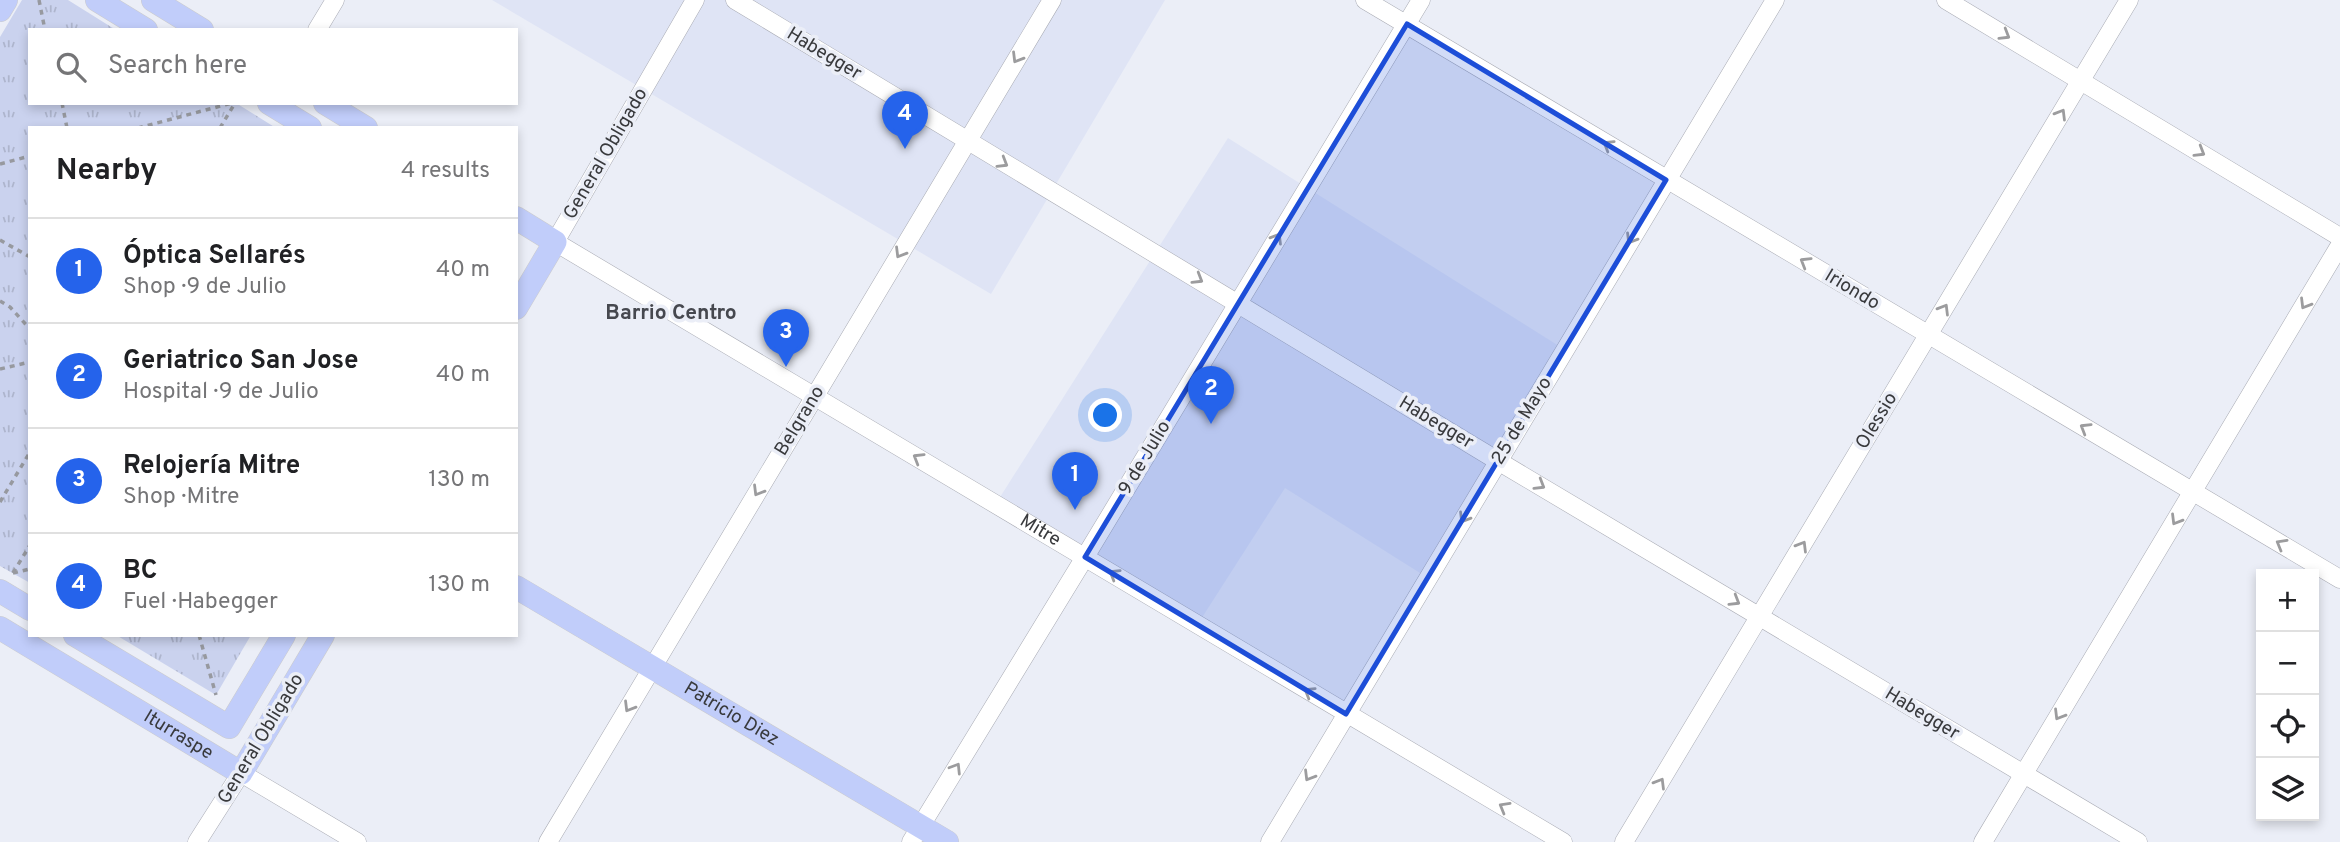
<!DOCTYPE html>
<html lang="en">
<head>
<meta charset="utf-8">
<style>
	body { margin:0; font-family:Overpass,sans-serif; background:#f2f2f2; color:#202124 }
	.controls { position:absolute; right:21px; bottom:21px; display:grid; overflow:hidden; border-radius:0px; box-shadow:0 4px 10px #0003 }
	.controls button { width:63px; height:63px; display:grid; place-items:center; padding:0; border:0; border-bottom:2px solid #e0e0e0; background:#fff; color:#202124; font:35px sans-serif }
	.you { position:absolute; left:1106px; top:416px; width:24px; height:24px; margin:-18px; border:5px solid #fff; border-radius:50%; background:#1a73e8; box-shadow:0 0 0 10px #1a73e833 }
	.badge { display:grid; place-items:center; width:46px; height:46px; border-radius:50%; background:#2563eb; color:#fff; font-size:23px; font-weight:700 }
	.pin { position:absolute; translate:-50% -58px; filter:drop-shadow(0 2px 4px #0008) }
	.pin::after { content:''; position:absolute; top:37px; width:24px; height:21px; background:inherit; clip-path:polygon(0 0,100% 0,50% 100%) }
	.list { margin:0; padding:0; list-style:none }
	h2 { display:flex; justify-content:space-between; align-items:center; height:91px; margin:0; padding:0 28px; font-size:30px }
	h2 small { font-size:23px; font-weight:400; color:#757577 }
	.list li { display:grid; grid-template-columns:46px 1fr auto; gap:21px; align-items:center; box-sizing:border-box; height:105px; padding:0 28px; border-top:2px solid #e0e0e0 }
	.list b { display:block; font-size:26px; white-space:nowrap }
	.list p { margin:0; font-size:23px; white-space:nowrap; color:#757577 }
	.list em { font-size:23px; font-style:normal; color:#757577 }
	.icon { flex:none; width:38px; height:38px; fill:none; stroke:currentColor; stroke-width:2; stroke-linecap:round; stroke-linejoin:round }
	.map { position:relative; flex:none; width:2340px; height:842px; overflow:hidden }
	.search { position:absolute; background:#fff; box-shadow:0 4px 10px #0003; left:28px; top:28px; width:490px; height:77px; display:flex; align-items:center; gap:18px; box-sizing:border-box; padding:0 24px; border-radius:0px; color:#757577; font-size:26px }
	.panel { position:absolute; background:#fff; box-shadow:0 4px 10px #0003; left:28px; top:126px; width:490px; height:511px; border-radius:0px }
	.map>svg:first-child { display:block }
	.built { fill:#dfe4f5 }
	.park { fill:url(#park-tufts) }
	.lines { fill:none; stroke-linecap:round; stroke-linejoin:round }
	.minor-casing { stroke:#a9abb4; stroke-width:19 }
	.major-casing { stroke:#cccccd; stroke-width:24 }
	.path { stroke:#97999f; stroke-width:3.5; stroke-dasharray:5 5; stroke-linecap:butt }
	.minor { stroke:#fff; stroke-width:18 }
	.major { stroke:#c1cdfa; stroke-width:23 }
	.oneway { stroke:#9c9c9e }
	.marked { fill:#1d4ed8; fill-opacity:0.2; stroke:#1d4ed8; stroke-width:5; stroke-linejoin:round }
	.labels { text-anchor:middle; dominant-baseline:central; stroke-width:7; stroke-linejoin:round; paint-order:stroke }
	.street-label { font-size:19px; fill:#393a3d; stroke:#ebeef7 }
	.neighbourhood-label { font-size:21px; font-weight:bold; fill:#46484f; stroke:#ebeef7 }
</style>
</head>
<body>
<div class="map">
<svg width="2340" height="842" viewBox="0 0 2340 842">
	<defs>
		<pattern id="park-tufts" width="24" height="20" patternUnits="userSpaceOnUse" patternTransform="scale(1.75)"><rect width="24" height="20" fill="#cad2ee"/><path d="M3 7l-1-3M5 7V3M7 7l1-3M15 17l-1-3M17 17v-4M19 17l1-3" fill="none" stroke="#aeb5cd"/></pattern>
	</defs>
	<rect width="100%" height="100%" fill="#ebeef7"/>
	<g class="built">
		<path d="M492,0H1165L991,294Z"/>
		<path d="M1228,138L1570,353L1428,578L1285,488L1194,630L995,505Z"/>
	</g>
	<g class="park">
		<path d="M22,0H68L116,30H30V103H236L276,128H30V583L0,566V37Z"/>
		<path d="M116,635H251L216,695Z"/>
	</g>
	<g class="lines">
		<g class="minor-casing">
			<g id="minor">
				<path id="s1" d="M695,0L555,242L1563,842"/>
				<path d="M735,0L1498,461L2138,842"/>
				<path d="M1365,0L2340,579"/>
				<path d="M1946,0L2340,237"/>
				<path d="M317,30L335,0"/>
				<path d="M197,842L241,773L357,842"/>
				<path d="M548,842L1052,0"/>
				<path d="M911,842L1085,557L1421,0"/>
				<path d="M1270,842L1775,0"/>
				<path d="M1624,842L2129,0"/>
				<path d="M1983,842L2340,245"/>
			</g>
		</g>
		<g class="major-casing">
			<g id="major">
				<path d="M97,0L146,30"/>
				<path d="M153,0L202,30"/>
				<path d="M0,10L6,0"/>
				<path d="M269,103L310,128"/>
				<path d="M325,103L366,128"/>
				<path d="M516,218L555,242L516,308"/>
				<path id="s2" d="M516,587L947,842"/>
				<path d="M0,591L30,609"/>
				<path id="s3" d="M0,628L241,773L323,635"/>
				<path d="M75,635L229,727L284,635"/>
			</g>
		</g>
		<g class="path">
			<path d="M39,0L45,30"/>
			<path d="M62,103L67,128"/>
			<path d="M138,128L232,103"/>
			<path d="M220,128L235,103"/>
			<path d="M0,164L30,156"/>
			<path d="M0,240L30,257"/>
			<path d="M0,301L10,307L30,329"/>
			<path d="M0,369L30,362"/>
			<path d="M0,502L30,452"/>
			<path d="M13,573L30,545"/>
			<path d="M13,573L30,569"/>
			<path d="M199,635L216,695"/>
		</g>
		<use href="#minor" class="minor"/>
		<use href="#major" class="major"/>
	</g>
	<defs><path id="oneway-chevron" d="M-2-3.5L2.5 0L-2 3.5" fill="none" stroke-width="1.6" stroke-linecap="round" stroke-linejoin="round" transform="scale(1.75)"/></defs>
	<g class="oneway">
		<use href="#oneway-chevron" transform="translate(2005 35) rotate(31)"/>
		<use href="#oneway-chevron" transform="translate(1017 58) rotate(121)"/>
		<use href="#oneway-chevron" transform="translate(2061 114) rotate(-59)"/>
		<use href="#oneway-chevron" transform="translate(1608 145) rotate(-149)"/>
		<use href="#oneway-chevron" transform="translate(2200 152) rotate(31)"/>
		<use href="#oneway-chevron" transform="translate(1003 163) rotate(31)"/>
		<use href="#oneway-chevron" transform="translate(1277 238) rotate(-59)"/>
		<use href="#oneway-chevron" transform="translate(1631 239) rotate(121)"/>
		<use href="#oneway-chevron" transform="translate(900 253) rotate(121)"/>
		<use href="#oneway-chevron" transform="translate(1805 262) rotate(-149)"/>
		<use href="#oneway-chevron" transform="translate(1198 279) rotate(31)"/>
		<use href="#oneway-chevron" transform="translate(2305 304) rotate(121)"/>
		<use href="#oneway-chevron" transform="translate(1944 309) rotate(-59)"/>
		<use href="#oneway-chevron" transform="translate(2085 428) rotate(-149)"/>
		<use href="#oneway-chevron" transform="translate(918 458) rotate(-149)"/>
		<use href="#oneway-chevron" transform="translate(1540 485) rotate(31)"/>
		<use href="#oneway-chevron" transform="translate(758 491) rotate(121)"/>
		<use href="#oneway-chevron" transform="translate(1464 518) rotate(121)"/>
		<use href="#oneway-chevron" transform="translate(2176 520) rotate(121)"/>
		<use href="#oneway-chevron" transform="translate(2281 544) rotate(-150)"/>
		<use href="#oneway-chevron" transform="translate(1802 546) rotate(-59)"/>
		<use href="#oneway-chevron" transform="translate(1114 574) rotate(-149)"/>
		<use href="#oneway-chevron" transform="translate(1735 601) rotate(31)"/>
		<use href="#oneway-chevron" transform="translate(1309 692) rotate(-149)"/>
		<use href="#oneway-chevron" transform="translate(629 707) rotate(121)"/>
		<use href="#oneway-chevron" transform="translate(2059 715) rotate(121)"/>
		<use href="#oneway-chevron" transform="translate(956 768) rotate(-58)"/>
		<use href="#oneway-chevron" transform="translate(1309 776) rotate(121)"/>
		<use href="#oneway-chevron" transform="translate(1660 783) rotate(-59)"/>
		<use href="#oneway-chevron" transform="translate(1504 807) rotate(-150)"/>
	</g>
	<path class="marked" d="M1407,24L1666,180L1346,714L1085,557Z"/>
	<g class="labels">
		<g class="street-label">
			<text transform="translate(824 54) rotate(31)">Habegger</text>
			<text transform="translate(606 154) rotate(-60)">General Obligado</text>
			<text transform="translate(1852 290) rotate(31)">Iriondo</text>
			<text transform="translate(800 421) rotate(-59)">Belgrano</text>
			<text transform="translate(1522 421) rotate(-59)">25 de Mayo</text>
			<text transform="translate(1877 421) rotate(-59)">Olessio</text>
			<text transform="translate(1436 423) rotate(31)">Habegger</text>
			<text transform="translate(1145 458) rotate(-59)">9 de Julio</text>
			<text stroke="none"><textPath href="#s1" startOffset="844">Mitre</textPath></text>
			<text transform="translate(1922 714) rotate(31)">Habegger</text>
			<text stroke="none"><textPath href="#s2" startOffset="250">Patricio Diez</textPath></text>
			<text stroke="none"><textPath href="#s3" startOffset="208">Iturraspe</textPath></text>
			<text transform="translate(261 739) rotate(-59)">General Obligado</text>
		</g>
		<g class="neighbourhood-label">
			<text x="671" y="313">Barrio Centro</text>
		</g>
	</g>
</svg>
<div class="controls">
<button>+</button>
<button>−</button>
<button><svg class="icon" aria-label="locate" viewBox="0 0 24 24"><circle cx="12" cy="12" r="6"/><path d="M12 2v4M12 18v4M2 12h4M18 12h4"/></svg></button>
<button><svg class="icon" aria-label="layers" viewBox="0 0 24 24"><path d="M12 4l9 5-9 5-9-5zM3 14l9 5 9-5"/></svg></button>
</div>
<div class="you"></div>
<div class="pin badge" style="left:1075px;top:510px">1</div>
<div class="pin badge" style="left:1211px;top:424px">2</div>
<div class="pin badge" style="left:786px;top:367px">3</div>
<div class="pin badge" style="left:905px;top:149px">4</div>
<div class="search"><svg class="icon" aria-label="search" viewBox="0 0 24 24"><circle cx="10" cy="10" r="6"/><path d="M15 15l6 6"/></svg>Search here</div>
<section class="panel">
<h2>Nearby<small>4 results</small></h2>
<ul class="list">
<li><span class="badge">1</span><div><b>Óptica Sellarés</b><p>Shop · 9 de Julio</p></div><em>40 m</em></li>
<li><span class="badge">2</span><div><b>Geriatrico San Jose</b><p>Hospital · 9 de Julio</p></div><em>40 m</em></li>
<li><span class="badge">3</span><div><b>Relojería Mitre</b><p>Shop · Mitre</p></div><em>130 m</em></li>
<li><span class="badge">4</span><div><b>BC</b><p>Fuel · Habegger</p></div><em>130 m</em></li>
</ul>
</section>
</div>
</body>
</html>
